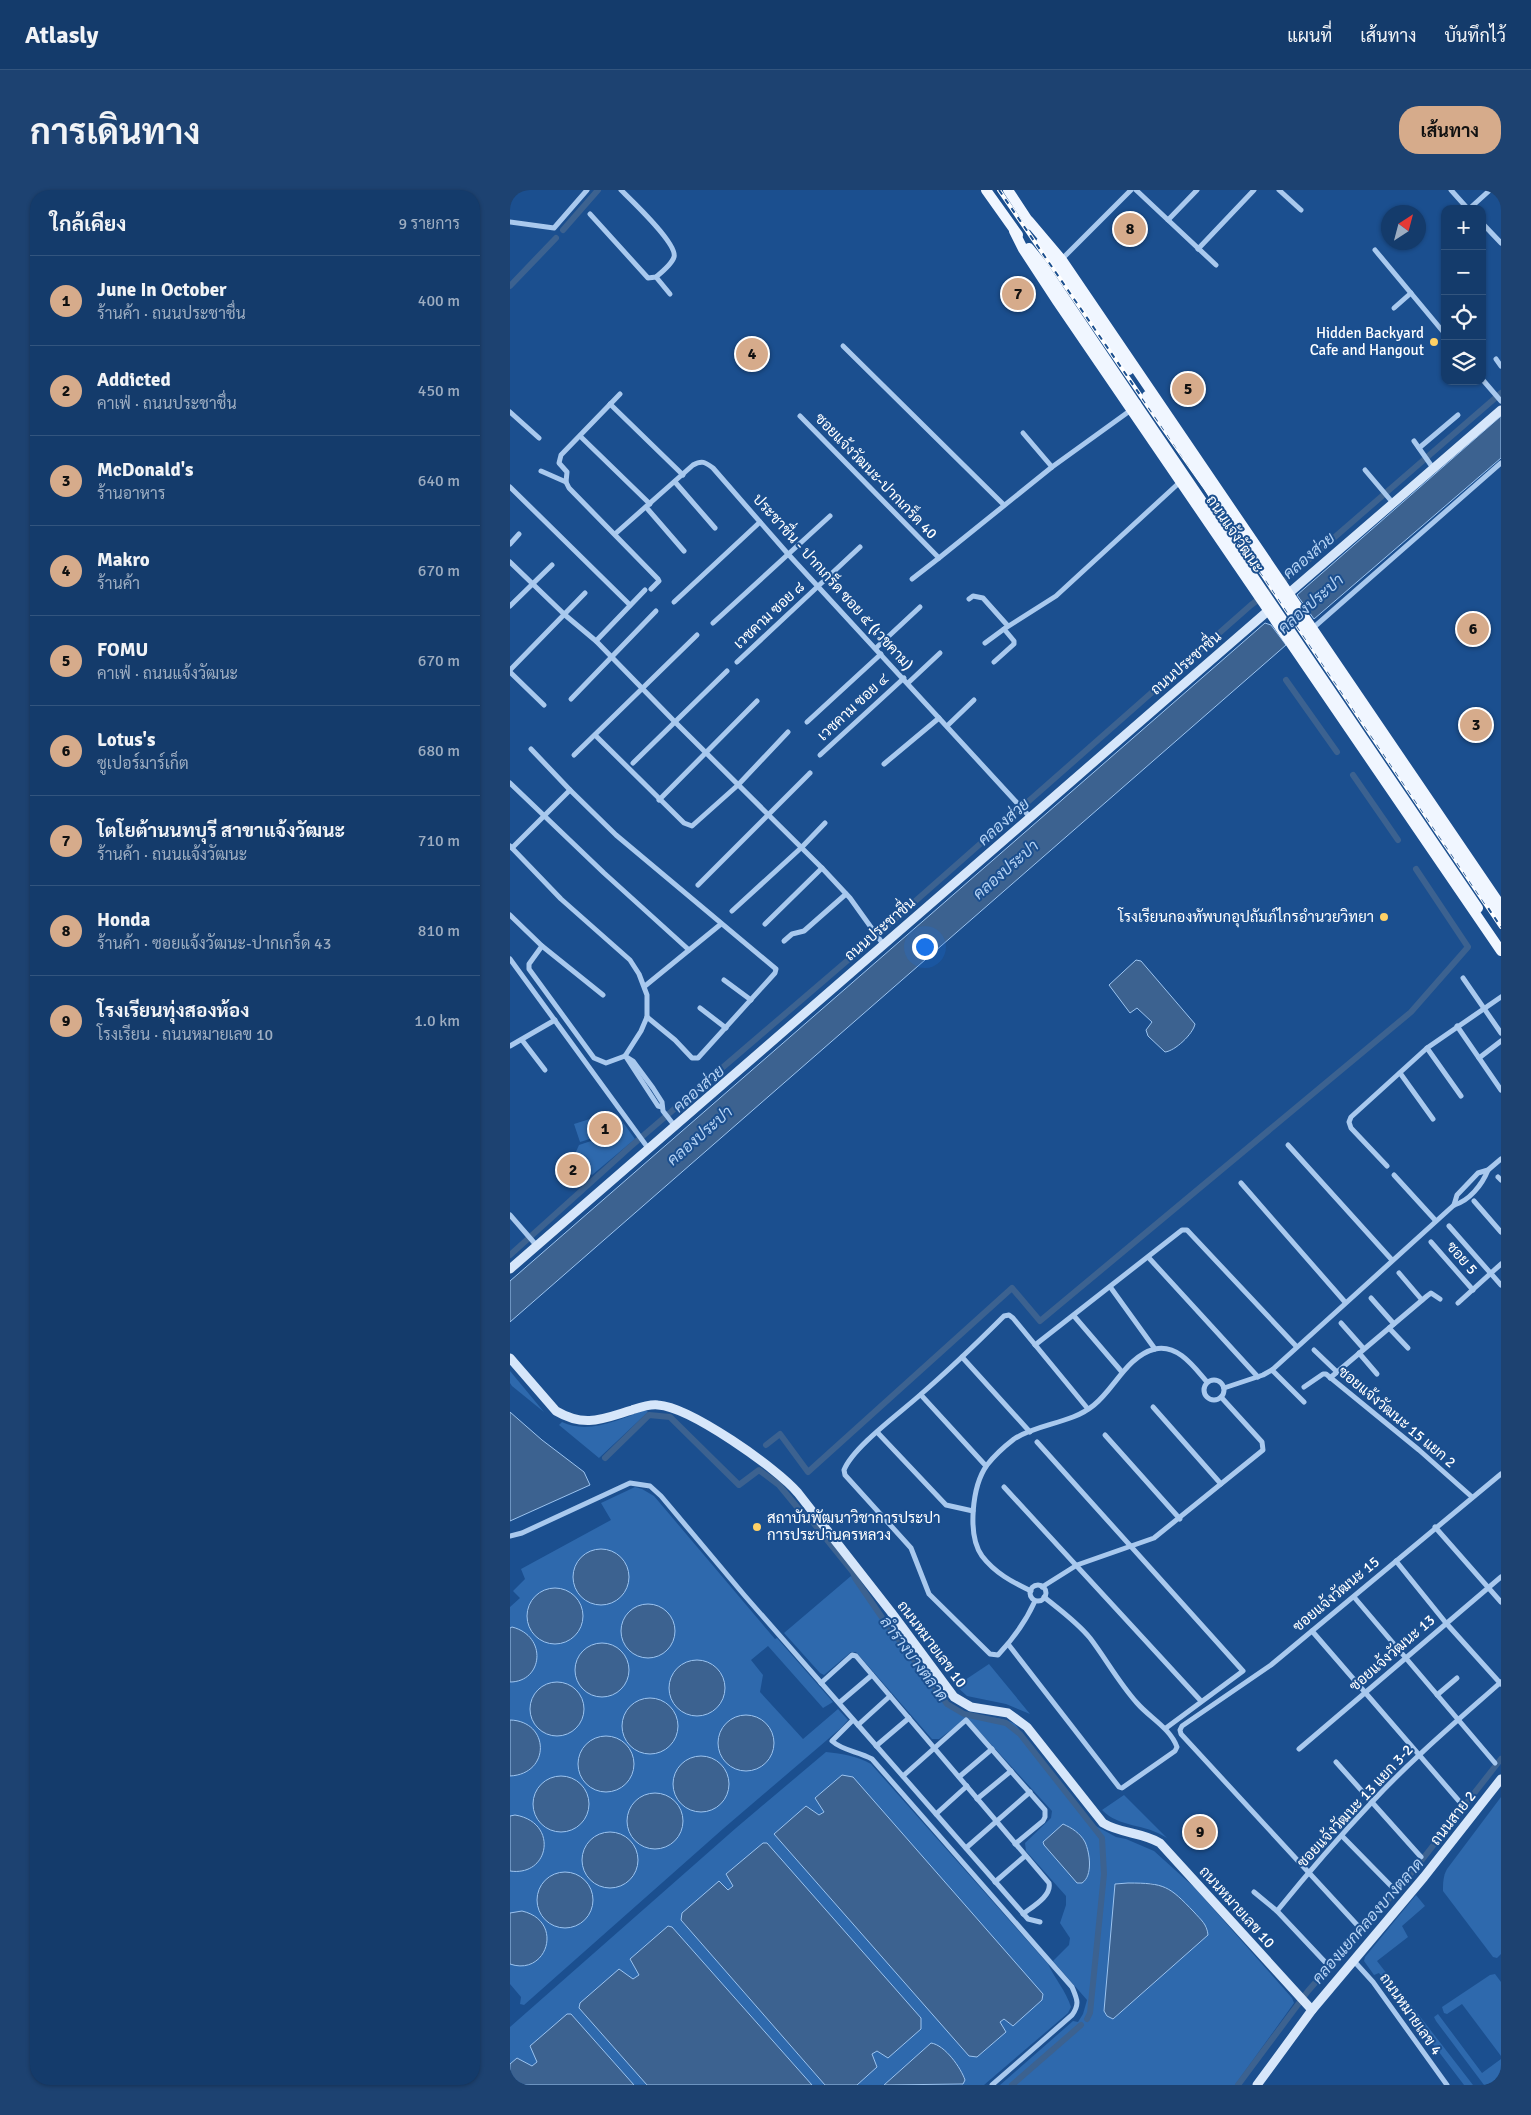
<!DOCTYPE html>
<html lang="th">
<head>
<meta charset="utf-8">
<style>
	body { margin:0; font-family:Signika,Sarabun,sans-serif; background:#1d4271; color:#f1f3f6 }
	.controls { position:absolute; right:15px; top:15px; display:grid; overflow:hidden; border-radius:10px; box-shadow:0 1px 4px #0004 }
	.controls button { width:45px; height:45px; display:grid; place-items:center; padding:0; border:0; border-bottom:1px solid #33557e; background:#143b6b; color:#f1f3f6; font:25px sans-serif }
	.compass { position:absolute; left:871px; top:15px; width:45px; height:45px; border-radius:50%; background:#143b6b; box-shadow:0 1px 4px #0004; rotate:36deg }
	.you { position:absolute; left:414px; top:756px; width:18px; height:18px; margin:-12px; border:4px solid #fff; border-radius:50%; background:#1a73e8; box-shadow:0 0 0 8px #1a73e833 }
	.badge { display:grid; place-items:center; width:32px; height:32px; border-radius:50%; background:#d6ab8b; color:#111; font-size:16px; font-weight:700 }
	.pin { position:absolute; translate:-50% -50%; border:2px solid #fff; box-shadow:0 1px 5px #0006 }
	.list { margin:0; padding:0; list-style:none }
	h2 { display:flex; justify-content:space-between; align-items:center; height:65px; margin:0; padding:0 20px; font-size:21px }
	h2 small { font-size:16px; font-weight:400; color:#9dadc1 }
	.list li { display:grid; grid-template-columns:32px 1fr auto; gap:15px; align-items:center; box-sizing:border-box; height:90px; padding:0 20px; border-top:1px solid #33557e }
	.list b { display:block; font-size:19px; white-space:nowrap }
	.list p { margin:0; font-size:16px; white-space:nowrap; color:#9dadc1 }
	.list em { font-size:16px; font-style:normal; color:#9dadc1 }
	.icon { flex:none; width:28px; height:28px; fill:none; stroke:currentColor; stroke-width:2; stroke-linecap:round; stroke-linejoin:round }
	.map { position:relative; flex:none; width:991px; height:1895px; overflow:hidden; border-radius:20px }
	header { display:flex; align-items:center; gap:30px; box-sizing:border-box; height:70px; padding:0 25px; background:#143b6b; border-bottom:1px solid #33557e }
	header strong { font-size:24px }
	nav { display:flex; gap:28px; margin-inline-start:auto; font-size:18px }
	.intro { display:flex; align-items:center; justify-content:space-between; box-sizing:border-box; height:120px; padding:0 30px }
	h1 { margin:0; font-size:35px }
	.button { padding:12px 22px; border-radius:20px; background:#d6ab8b; color:#111; font-size:18px; font-weight:700 }
	main { display:flex; gap:30px; padding:0 30px }
	aside { flex:1; background:#143b6b; border-radius:20px; box-shadow:0 1px 4px #0004 }
	.map>svg:first-child { display:block }
	.green { fill:#2e69ad; fill-rule:evenodd }
	.water { fill:#3c6290; stroke:#9cc4f0 }
	.lines { fill:none; stroke-linecap:round; stroke-linejoin:round }
	.canal { stroke:#3c6290; stroke-width:6 }
	.street { stroke:#a9c9ee; stroke-width:5 }
	.secondary { stroke:#d6e6fa; stroke-width:9 }
	.primary { stroke:#f0f6ff; stroke-width:10 }
	.rail-casing { stroke:#fff; stroke-width:4 }
	.rail { stroke:#1b4f8f; stroke-width:2; stroke-dasharray:5.5; stroke-linecap:butt }
	.primary-bridge { stroke:#f0f6ff; stroke-width:10 }
	.poi-dot { fill:#ffd166; stroke:#1b4f8f; stroke-width:2 }
	.labels { text-anchor:middle; dominant-baseline:central; stroke-width:4; stroke-linejoin:round; paint-order:stroke }
	.poi-label { font-size:15px; fill:#fff; stroke:#1b4f8f; text-anchor:end }
	.street-label { font-size:15px; fill:#fff; stroke:#1b4f8f }
	.water-label { font-size:16px; font-style:italic; fill:#b5d3f5; stroke:#1b4f8f }
</style>
</head>
<body>
<header>
<strong>Atlasly</strong>
<nav><a>แผนที่</a><a>เส้นทาง</a><a>บันทึกไว้</a></nav>
</header>
<div class="intro"><h1>การเดินทาง</h1><a class="button">เส้นทาง</a></div>
<main>
<aside>
<h2>ใกล้เคียง<small>9 รายการ</small></h2>
<ul class="list">
<li><span class="badge">1</span><div><b>June In October</b><p>ร้านค้า · ถนนประชาชื่น</p></div><em>400 m</em></li>
<li><span class="badge">2</span><div><b>Addicted</b><p>คาเฟ่ · ถนนประชาชื่น</p></div><em>450 m</em></li>
<li><span class="badge">3</span><div><b>McDonald's</b><p>ร้านอาหาร</p></div><em>640 m</em></li>
<li><span class="badge">4</span><div><b>Makro</b><p>ร้านค้า</p></div><em>670 m</em></li>
<li><span class="badge">5</span><div><b>FOMU</b><p>คาเฟ่ · ถนนแจ้งวัฒนะ</p></div><em>670 m</em></li>
<li><span class="badge">6</span><div><b>Lotus's</b><p>ซูเปอร์มาร์เก็ต</p></div><em>680 m</em></li>
<li><span class="badge">7</span><div><b>โตโยต้านนทบุรี สาขาแจ้งวัฒนะ</b><p>ร้านค้า · ถนนแจ้งวัฒนะ</p></div><em>710 m</em></li>
<li><span class="badge">8</span><div><b>Honda</b><p>ร้านค้า · ซอยแจ้งวัฒนะ-ปากเกร็ด 43</p></div><em>810 m</em></li>
<li><span class="badge">9</span><div><b>โรงเรียนทุ่งสองห้อง</b><p>โรงเรียน · ถนนหมายเลข 10</p></div><em>1.0 km</em></li>
</ul>
</aside>
<div class="map">
<svg width="991" height="1895" viewBox="0 0 991 1895">
	<rect width="100%" height="100%" fill="#1b4f8f"/>
	<g class="green">
		<path d="M107,924L125,949L82,985L65,964L69,955L90,948L91,943L89,932Z"/>
		<path d="M83,928L88,943L86,947L70,952L64,934Z"/>
		<path d="M0,1181L34,1222L2,1196L0,1193Z"/>
		<path d="M136,1220L138,1222L89,1268L49,1235L52,1232C79,1245 109,1229 136,1220Z"/>
		<path d="M125,1297L132,1299L144,1306L265,1449L267,1448L323,1512L313,1518L258,1456L241,1470L253,1485L250,1502L293,1549L328,1519L338,1530L331,1538L214,1638L14,1815L10,1814L11,1807L0,1794V1417L10,1408L3,1401L15,1389L11,1379L101,1330L91,1313Z"/>
		<path d="M341,1386L377,1438L382,1435C398,1459 427,1511 453,1522C470,1529 487,1524 505,1534L584,1635L606,1647L616,1649L644,1661L685,1698L782,1808L784,1813L725,1895H490L563,1831L568,1832L573,1824L577,1810L543,1771L559,1755L560,1748L550,1733L556,1715V1706L516,1661L515,1653L541,1628L542,1621L457,1528L429,1549H422L346,1462H341L314,1485L310,1483L274,1443ZM618,1693H643L697,1737L698,1745L603,1828L605,1694Z"/>
		<path d="M479,1474L520,1524L496,1514L457,1506L446,1496Z"/>
		<path d="M316,1562C333,1564 347,1566 361,1574L538,1774C545,1789 556,1801 561,1817L558,1823L474,1895H452L421,1853L374,1895H347L367,1877L362,1864L367,1861L217,1684L223,1695L218,1700L209,1691L171,1730L315,1895H302L162,1737L129,1785L123,1789L70,1813L69,1818L137,1895H124L61,1824L27,1872L22,1876L7,1868L0,1874V1837L226,1638ZM305,1608L494,1828L490,1832L265,1644L296,1616L309,1625L314,1621Z"/>
		<path d="M614,1605L657,1648C635,1633 609,1638 592,1620Z"/>
		<path d="M991,1607V1764L987,1768L983,1767L933,1701C933,1693 933,1686 937,1679Z"/>
		<path d="M906,1705L915,1716L892,1736L898,1747L867,1771L963,1895H954L869,1783L864,1785L854,1771L855,1767Z"/>
		<path d="M985,1784L991,1792V1866L952,1814L937,1824L934,1823L932,1817L980,1785Z"/>
		<path d="M928,1824L972,1883L991,1869V1895H974L926,1831L924,1827Z"/>
	</g>
	<g class="water">
		<path d="M991,226V268L804,429L787,405Z"/>
		<path d="M755,433L761,435L776,455L0,1132V1091Z"/>
		<path d="M626,770L631,771L685,834C683,844 665,861 655,862L638,846L636,840L642,832L627,818L620,823L599,795Z"/>
		<path d="M0,1222L32,1250L74,1282L80,1295L0,1331Z"/>
		<circle cx="91" cy="1387" r="28"/>
		<circle cx="45" cy="1426" r="28"/>
		<circle cx="138" cy="1441" r="27"/>
		<path d="M2,1437C38,1446 33,1492 0,1492V1438Z"/>
		<circle cx="92" cy="1480" r="27"/>
		<circle cx="187" cy="1498" r="28"/>
		<circle cx="47" cy="1519" r="27"/>
		<circle cx="140" cy="1536" r="28"/>
		<circle cx="236" cy="1553" r="28"/>
		<path d="M0,1530C40,1531 41,1584 0,1586Z"/>
		<circle cx="96" cy="1574" r="28"/>
		<circle cx="191" cy="1594" r="28"/>
		<path d="M332,1585L343,1587L533,1804L532,1810L503,1836L494,1829L490,1832L496,1842L467,1867L459,1866L264,1644L296,1616L309,1625L314,1622L305,1608Z"/>
		<circle cx="51" cy="1614" r="28"/>
		<circle cx="145" cy="1631" r="28"/>
		<path d="M5,1625C49,1632 40,1687 0,1681V1626Z"/>
		<path d="M553,1634C562,1638 570,1643 575,1652C580,1663 583,1686 572,1693H567L534,1655L533,1652Z"/>
		<circle cx="100" cy="1670" r="28"/>
		<path d="M253,1653H257L411,1828V1839L378,1868L367,1861L362,1864L367,1877L347,1895H315L171,1730L172,1723L209,1691L218,1700L223,1696L216,1684Z"/>
		<circle cx="55" cy="1710" r="28"/>
		<path d="M618,1693C655,1693 659,1696 684,1722C691,1730 697,1734 698,1745L603,1829L597,1826L594,1821L605,1694Z"/>
		<path d="M12,1721C55,1731 37,1787 0,1774V1723Z"/>
		<path d="M158,1736L162,1737L302,1895H137L69,1818L70,1813L109,1779L123,1789L129,1785L120,1769Z"/>
		<path d="M57,1824H61L124,1895H0V1874L7,1868L22,1876L27,1872L20,1856Z"/>
		<path d="M421,1853C435,1855 451,1878 455,1890L453,1894L374,1895Z"/>
	</g>
	<g class="lines">
		<g class="canal">
			<path d="M53,40L88,0"/>
			<path d="M0,96L46,48"/>
			<path d="M776,490L827,562"/>
			<path d="M843,585L888,650"/>
			<path d="M0,1065L120,957L359,752L741,415L781,385L991,203"/>
			<path d="M256,1255L270,1244L298,1282L502,1098L530,1131L901,822L958,757L906,679"/>
			<path d="M95,1268L139,1225L160,1227L229,1295L249,1280L269,1295L296,1328L301,1330L343,1382L345,1388L371,1426L437,1514L454,1524L496,1533L510,1544L592,1648L594,1684L580,1823L577,1829"/>
			<path d="M502,1895L571,1835"/>
			<path d="M728,1895L798,1801L904,1680L991,1569"/>
		</g>
		<g class="street">
			<path d="M626,0L658,30L687,0"/>
			<path d="M769,0L791,20"/>
			<path d="M941,0L958,19"/>
			<path d="M959,19L980,0"/>
			<path d="M80,24L138,88L146,87C152,82 162,74 164,67C168,54 121,10 111,0"/>
			<path d="M658,30L706,75"/>
			<path d="M0,32L44,38L77,0"/>
			<path d="M972,33L991,53"/>
			<path d="M688,59L744,0"/>
			<path d="M865,60L935,144"/>
			<path d="M552,69L621,0"/>
			<path d="M146,87L160,104"/>
			<path d="M884,118L901,103"/>
			<path d="M333,156L494,315"/>
			<path d="M986,169L991,176"/>
			<path d="M972,189L991,211"/>
			<path d="M110,204L51,265L49,273L57,282L56,292L59,298L148,389L149,391L141,399"/>
			<path d="M100,214L173,285"/>
			<path d="M0,222L29,248"/>
			<path d="M290,226L429,368L542,277L621,220"/>
			<path d="M513,243L542,277"/>
			<path d="M70,246L140,314"/>
			<path d="M904,251L923,278"/>
			<path d="M909,258L948,225"/>
			<path d="M855,280L883,313"/>
			<path d="M31,281L56,292"/>
			<path d="M165,292L205,338"/>
			<path d="M0,297L120,415"/>
			<path d="M136,317L174,361"/>
			<path d="M105,344L183,275C192,270 195,272 203,278L278,364L520,627"/>
			<path d="M0,354L9,344"/>
			<path d="M0,372L55,425L86,451L164,531L312,678L340,708L373,754"/>
			<path d="M402,389L429,368"/>
			<path d="M459,409L463,406L473,408L498,436"/>
			<path d="M164,412L250,332"/>
			<path d="M0,416L42,375"/>
			<path d="M203,433L320,326"/>
			<path d="M803,438L991,273"/>
			<path d="M86,451L135,400"/>
			<path d="M475,453L494,439"/>
			<path d="M366,458L410,417"/>
			<path d="M227,472L350,357"/>
			<path d="M484,472L504,454V451L494,439L546,406L670,292"/>
			<path d="M0,480L75,403"/>
			<path d="M0,482L34,515"/>
			<path d="M398,493L430,463"/>
			<path d="M61,509L146,421"/>
			<path d="M297,532L371,464"/>
			<path d="M437,536L464,510"/>
			<path d="M85,545L174,633L182,636L228,595L278,542"/>
			<path d="M21,559L60,600L106,645L266,779L265,783L188,868H182L165,850L137,827"/>
			<path d="M64,565L187,445"/>
			<path d="M310,565L394,488"/>
			<path d="M123,573L217,481"/>
			<path d="M374,574L429,528"/>
			<path d="M0,593L94,683L179,760"/>
			<path d="M149,610L247,511"/>
			<path d="M0,656L51,709L120,770L129,784L137,805V827L131,841L115,866L96,873L84,868L19,779V774L32,756"/>
			<path d="M2,658L60,600"/>
			<path d="M188,695L300,583"/>
			<path d="M222,721L292,657L315,633"/>
			<path d="M0,725L32,756L93,805"/>
			<path d="M255,734L312,678"/>
			<path d="M274,751L282,744L294,741L336,704"/>
			<path d="M0,769L138,958"/>
			<path d="M953,788L991,843"/>
			<path d="M214,790L241,810"/>
			<path d="M135,796L211,734"/>
			<path d="M190,818L216,838"/>
			<path d="M947,836L991,900"/>
			<path d="M12,850L35,880"/>
			<path d="M0,856L45,830"/>
			<path d="M917,858L951,906"/>
			<path d="M115,866L123,871L143,898L152,912L153,921L164,935"/>
			<path d="M116,867L148,916L152,917"/>
			<path d="M969,868L991,851"/>
			<path d="M890,883L923,929"/>
			<path d="M778,955L882,1070"/>
			<path d="M877,976L841,938L839,932L841,927L917,858L991,807"/>
			<path d="M884,985L926,1031"/>
			<path d="M988,987L991,990"/>
			<path d="M731,993L835,1112"/>
			<path d="M964,1011L991,1042"/>
			<path d="M944,1015L947,1005L968,983L978,980L991,969"/>
			<path d="M0,1025L27,1056"/>
			<path d="M939,1036L991,1095"/>
			<path d="M921,1052L963,1100"/>
			<path d="M639,1068L748,1187"/>
			<path d="M889,1083L912,1110"/>
			<path d="M601,1098L645,1159"/>
			<path d="M861,1108L884,1134"/>
			<path d="M948,1113L991,1074"/>
			<path d="M564,1126L612,1182"/>
			<path d="M831,1133L854,1159"/>
			<path d="M879,1138L898,1158"/>
			<path d="M525,1155L672,1040H677L786,1156"/>
			<path d="M804,1160L827,1182"/>
			<path d="M849,1163L867,1184"/>
			<path d="M452,1167L520,1242"/>
			<path d="M762,1180L794,1212"/>
			<path d="M820,1188L917,1106L921,1103L930,1109"/>
			<circle cx="704" cy="1200" r="10"/>
			<path d="M794,1197L813,1184H816L909,1260L962,1307"/>
			<path d="M714,1198L753,1185L762,1180L944,1015C959,1011 972,995 978,980"/>
			<path d="M411,1205L476,1276"/>
			<path d="M643,1217L711,1294"/>
			<path d="M367,1242L436,1315L463,1321"/>
			<path d="M595,1245L670,1329"/>
			<path d="M527,1252L733,1481L656,1538"/>
			<path d="M494,1297L691,1511"/>
			<path d="M925,1337L991,1412"/>
			<path d="M0,1346L12,1343L120,1293L140,1296L151,1306L235,1406L518,1729L530,1732"/>
			<path d="M886,1371L936,1433L991,1494"/>
			<circle cx="528" cy="1403" r="8"/>
			<path d="M532,1397L567,1375L644,1348L753,1260L752,1252L711,1207"/>
			<path d="M521,1401C502,1392 485,1383 472,1366C457,1345 462,1296 477,1275C484,1266 495,1256 504,1249C529,1233 561,1234 584,1215C605,1198 617,1166 645,1159C668,1154 684,1177 697,1192"/>
			<path d="M844,1407L985,1573"/>
			<path d="M525,1411C516,1431 503,1449 488,1465L480,1464L419,1404L401,1358L335,1285L334,1280C343,1257 390,1223 410,1205C439,1180 467,1153 494,1126L499,1125L503,1128L578,1219"/>
			<path d="M802,1441L949,1611"/>
			<path d="M498,1454L609,1597L612,1598L665,1561L667,1557C660,1538 640,1528 627,1513C609,1493 596,1469 580,1448C567,1432 550,1420 534,1407"/>
			<path d="M311,1493L342,1465L346,1466L539,1693C542,1706 522,1717 513,1724"/>
			<path d="M927,1505L947,1488"/>
			<path d="M329,1513L362,1485"/>
			<path d="M343,1530L322,1551C333,1561 348,1561 362,1569L562,1797C567,1809 570,1814 562,1825L482,1895"/>
			<path d="M348,1535L380,1506"/>
			<path d="M366,1556L399,1528"/>
			<path d="M789,1559L991,1387"/>
			<path d="M826,1572L911,1667"/>
			<path d="M393,1586L456,1530L535,1620V1627L533,1631L505,1654"/>
			<path d="M449,1587L482,1559"/>
			<path d="M467,1609L501,1581"/>
			<path d="M426,1624L457,1596"/>
			<path d="M832,1646L885,1700"/>
			<path d="M456,1658L520,1602"/>
			<path d="M485,1692L515,1666"/>
			<path d="M744,1702L767,1721L816,1773"/>
			<path d="M767,1721C797,1684 829,1647 862,1612C902,1569 947,1531 991,1492"/>
			<path d="M849,1737L671,1544L670,1540L672,1536L761,1475L991,1284"/>
			<path d="M843,1770L863,1792L937,1895"/>
		</g>
		<g class="secondary">
			<path d="M778,404L991,220"/>
			<path d="M0,1079L759,420"/>
			<path d="M0,1168L46,1221C75,1238 92,1229 122,1220C131,1217 139,1214 148,1215C180,1217 267,1278 288,1303L381,1422L444,1507L461,1517L498,1523L517,1537L593,1633C611,1644 632,1642 650,1653L802,1820"/>
			<path d="M747,1895L802,1820L914,1687L991,1589"/>
		</g>
		<g class="primary">
			<path d="M476,0L508,45"/>
			<path d="M498,0L521,35"/>
			<path d="M519,31L552,70C698,285 845,500 991,716"/>
			<path d="M504,41L513,59L547,111L991,761"/>
			<path d="M531,52L619,180"/>
			<path d="M519,58L531,73L626,214"/>
			<path d="M980,711L991,728"/>
		</g>
		<g class="rail-casing">
			<path id="rail" d="M489,0L648,231L694,296L758,393L991,737"/>
		</g>
		<use href="#rail" class="rail"/>
		<g class="primary-bridge">
			<path d="M637,206L979,711"/>
			<path d="M626,214L968,718"/>
		</g>
	</g>
	<g class="poi-dot">
		<circle cx="924" cy="152" r="5"/>
		<circle cx="874" cy="727" r="5"/>
		<circle cx="247" cy="1337" r="5"/>
	</g>
	<g class="labels">
		<g class="poi-label">
			<text x="914" y="143">Hidden Backyard<tspan x="914" dy="17">Cafe and Hangout</tspan></text>
			<text x="864" y="727">โรงเรียนกองทัพบกอุปถัมภ์ไกรอำนวยวิทยา</text>
			<text x="257" y="1328" text-anchor="start">สถาบันพัฒนาวิชาการประปา<tspan x="257" dy="17">การประปานครหลวง</tspan></text>
		</g>
		<g class="street-label">
			<text transform="translate(366 286) rotate(46)">ซอยแจ้งวัฒนะ-ปากเกร็ด 40</text>
			<text transform="translate(725 344) rotate(56)">ถนนแจ้งวัฒนะ</text>
			<text transform="translate(323 392) rotate(48)">ประชาชื่น - ปากเกร็ด ซอย ๕ (เวชคาม)</text>
			<text transform="translate(259 425) rotate(-43)">เวชคาม ซอย ๘</text>
			<text transform="translate(676 473) rotate(-41)">ถนนประชาชื่น</text>
			<text transform="translate(343 517) rotate(-43)">เวชคาม ซอย ๔</text>
			<text transform="translate(370 739) rotate(-41)">ถนนประชาชื่น</text>
			<text transform="translate(952 1068) rotate(49)">ซอย 5</text>
			<text transform="translate(887 1227) rotate(40)">ซอยแจ้งวัฒนะ 15 แยก 2</text>
			<text transform="translate(826 1404) rotate(-40)">ซอยแจ้งวัฒนะ 15</text>
			<text transform="translate(422 1454) rotate(53)">ถนนหมายเลข 10</text>
			<text transform="translate(882 1463) rotate(-41)">ซอยแจ้งวัฒนะ 13</text>
			<text transform="translate(845 1616) rotate(-47)">ซอยแจ้งวัฒนะ 13 แยก 3-2</text>
			<text transform="translate(943 1628) rotate(-52)">ถนนสาย 2</text>
			<text transform="translate(727 1717) rotate(48)">ถนนหมายเลข 10</text>
			<text transform="translate(901 1824) rotate(55)">ถนนหมายเลข 4</text>
		</g>
		<g class="water-label">
			<text transform="translate(799 366) rotate(-40)">คลองส่วย</text>
			<text transform="translate(801 414) rotate(-41)">คลองประปา</text>
			<text transform="translate(494 632) rotate(-41)">คลองส่วย</text>
			<text transform="translate(496 680) rotate(-41)">คลองประปา</text>
			<text transform="translate(189 899) rotate(-41)">คลองส่วย</text>
			<text transform="translate(190 946) rotate(-41)">คลองประปา</text>
			<text transform="translate(404 1469) rotate(53)">ลำรางบางตลาด</text>
			<text transform="translate(858 1731) rotate(-49)">คลองแยกคลองบางตลาด</text>
		</g>
	</g>
</svg>
<div class="controls">
<button>+</button>
<button>−</button>
<button><svg class="icon" aria-label="locate" viewBox="0 0 24 24"><circle cx="12" cy="12" r="6"/><path d="M12 2v4M12 18v4M2 12h4M18 12h4"/></svg></button>
<button><svg class="icon" aria-label="layers" viewBox="0 0 24 24"><path d="M12 4l9 5-9 5-9-5zM3 14l9 5 9-5"/></svg></button>
</div>
<svg class="compass" viewBox="-18 -18 36 36"><path d="M0-13l5 13h-10z" fill="#e53935"/><path d="M0 13l5-13h-10z" fill="#9dadc1"/></svg>
<div class="you"></div>
<div class="pin badge" style="left:95px;top:939px">1</div>
<div class="pin badge" style="left:63px;top:980px">2</div>
<div class="pin badge" style="left:966px;top:535px">3</div>
<div class="pin badge" style="left:242px;top:164px">4</div>
<div class="pin badge" style="left:678px;top:199px">5</div>
<div class="pin badge" style="left:963px;top:439px">6</div>
<div class="pin badge" style="left:508px;top:104px">7</div>
<div class="pin badge" style="left:620px;top:39px">8</div>
<div class="pin badge" style="left:690px;top:1642px">9</div>
</div>
</main>
</body>
</html>
